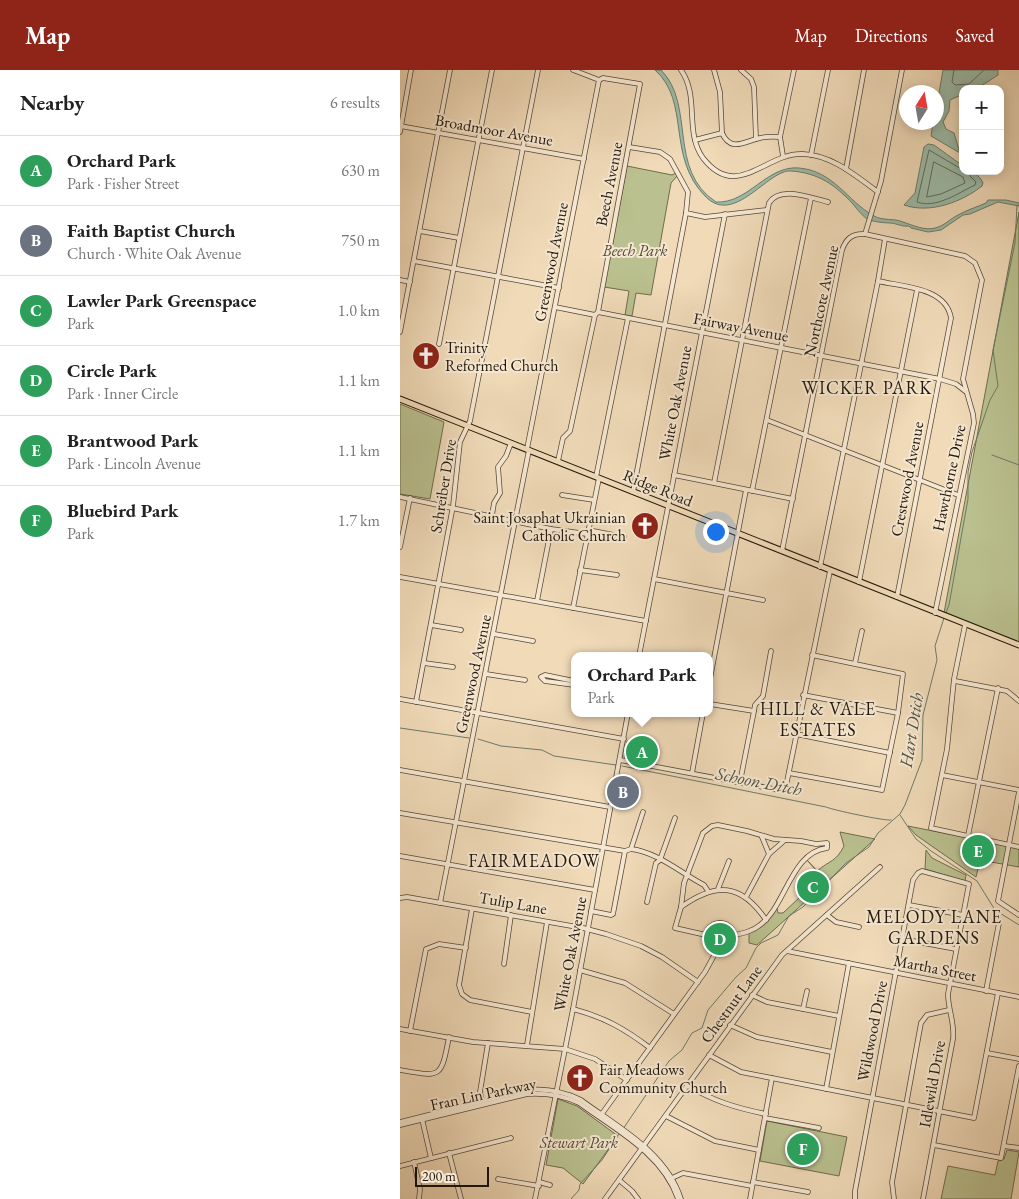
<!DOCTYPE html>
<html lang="en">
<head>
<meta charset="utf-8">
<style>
	body { margin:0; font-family:"EB Garamond",serif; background:#f2f2f2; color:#222 }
	.controls { position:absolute; right:15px; top:15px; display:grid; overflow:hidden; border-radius:10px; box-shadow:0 2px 12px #0003 }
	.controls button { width:45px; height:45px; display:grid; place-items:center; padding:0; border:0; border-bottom:1px solid #e0e0e0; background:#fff; color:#222; font:25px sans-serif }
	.compass { position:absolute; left:499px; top:15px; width:45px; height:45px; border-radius:50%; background:#fff; box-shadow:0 2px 12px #0003; rotate:11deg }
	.scale { position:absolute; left:15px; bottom:12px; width:74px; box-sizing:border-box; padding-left:5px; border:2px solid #24180b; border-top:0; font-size:14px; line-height:18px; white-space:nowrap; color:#24180b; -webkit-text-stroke:4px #f5e7d1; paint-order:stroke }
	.you { position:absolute; left:315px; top:461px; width:18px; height:18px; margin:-12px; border:4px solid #fff; border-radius:50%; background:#1a73e8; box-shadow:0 0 0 8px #1a73e833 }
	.badge { display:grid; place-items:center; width:32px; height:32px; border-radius:50%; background:#8f2418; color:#fff; font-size:16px; font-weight:700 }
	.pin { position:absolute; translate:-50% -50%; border:2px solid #fff; box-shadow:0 1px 5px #0006 }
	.popup { position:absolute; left:171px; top:582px; width:142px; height:65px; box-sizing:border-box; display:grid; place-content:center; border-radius:10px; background:#fff; filter:drop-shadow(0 1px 4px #0005); font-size:16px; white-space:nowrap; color:#767676 }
	.popup b { font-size:19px; color:#222 }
	.popup::after { content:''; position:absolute; left:50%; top:100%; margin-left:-10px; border:10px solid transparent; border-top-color:#fff }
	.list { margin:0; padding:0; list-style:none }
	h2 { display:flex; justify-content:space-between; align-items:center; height:65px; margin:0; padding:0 20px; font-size:21px }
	h2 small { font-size:16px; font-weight:400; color:#767676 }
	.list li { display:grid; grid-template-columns:32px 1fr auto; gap:15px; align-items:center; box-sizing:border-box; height:70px; padding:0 20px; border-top:1px solid #e0e0e0 }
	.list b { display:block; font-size:19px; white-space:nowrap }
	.list p { margin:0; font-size:16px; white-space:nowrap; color:#767676 }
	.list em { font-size:16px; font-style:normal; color:#767676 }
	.map { position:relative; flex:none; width:619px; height:1129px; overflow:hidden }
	header { display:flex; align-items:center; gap:30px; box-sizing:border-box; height:70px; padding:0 25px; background:#8f2418; color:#fff }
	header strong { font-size:24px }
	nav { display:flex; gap:28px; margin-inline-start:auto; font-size:18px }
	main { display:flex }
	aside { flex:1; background:#fff }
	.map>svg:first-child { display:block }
	.green { fill:#bac08f; stroke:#6f6c4d }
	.water { fill:#9cbba8; stroke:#6c7a69 }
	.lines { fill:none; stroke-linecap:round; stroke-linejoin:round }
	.shore { stroke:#606a5a; stroke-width:1 }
	.stream { stroke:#6c7a69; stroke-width:1 }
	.minor-casing { stroke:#574836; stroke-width:5.5 }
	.major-casing { stroke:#24180b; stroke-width:7 }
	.minor { stroke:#f5e7d1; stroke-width:4 }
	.major { stroke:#f0dab8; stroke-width:5 }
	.labels { text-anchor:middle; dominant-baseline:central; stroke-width:4; stroke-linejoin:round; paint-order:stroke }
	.street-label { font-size:16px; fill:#24180b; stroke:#f5e7d1 }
	.park-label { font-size:16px; font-style:italic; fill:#514a33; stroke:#f5e7d1 }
	.poi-label { font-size:16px; fill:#24180b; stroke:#f5e7d1; text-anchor:start }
	.neighbourhood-label { font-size:18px; letter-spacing:1px; fill:#24180b; stroke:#f5e7d1 }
	.water-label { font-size:18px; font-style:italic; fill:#4e5142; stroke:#f5e7d1 }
</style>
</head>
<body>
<header>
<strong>Map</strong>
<nav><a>Map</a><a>Directions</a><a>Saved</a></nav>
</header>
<main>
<aside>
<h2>Nearby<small>6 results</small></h2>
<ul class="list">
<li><span class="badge" style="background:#2e9e5b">A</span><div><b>Orchard Park</b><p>Park · Fisher Street</p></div><em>630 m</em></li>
<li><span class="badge" style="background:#6b7280">B</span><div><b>Faith Baptist Church</b><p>Church · White Oak Avenue</p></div><em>750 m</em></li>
<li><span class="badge" style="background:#2e9e5b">C</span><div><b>Lawler Park Greenspace</b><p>Park</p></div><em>1.0 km</em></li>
<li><span class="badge" style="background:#2e9e5b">D</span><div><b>Circle Park</b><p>Park · Inner Circle</p></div><em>1.1 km</em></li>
<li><span class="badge" style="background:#2e9e5b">E</span><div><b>Brantwood Park</b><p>Park · Lincoln Avenue</p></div><em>1.1 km</em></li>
<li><span class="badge" style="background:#2e9e5b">F</span><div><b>Bluebird Park</b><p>Park</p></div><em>1.7 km</em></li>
</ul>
</aside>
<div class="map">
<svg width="619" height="1129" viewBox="0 0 619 1129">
	<rect width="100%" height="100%" fill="#f0dab8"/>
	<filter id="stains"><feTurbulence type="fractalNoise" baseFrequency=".004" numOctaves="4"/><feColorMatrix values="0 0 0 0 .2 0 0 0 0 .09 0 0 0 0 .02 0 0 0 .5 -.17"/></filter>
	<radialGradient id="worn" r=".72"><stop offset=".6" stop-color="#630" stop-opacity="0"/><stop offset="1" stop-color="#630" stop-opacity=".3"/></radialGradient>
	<g class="green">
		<path d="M227,96L272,105L276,103L278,105L271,113L251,225L236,223L232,246L225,245L229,221L204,217Z"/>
		<path d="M619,142V572L544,543Z"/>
		<path d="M0,334L44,352L30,429L0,424Z"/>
		<path d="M227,671L259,677L256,693L224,687Z"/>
		<path d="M508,756L619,778V797L580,790L576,807L516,765Z"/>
		<path d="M440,762L475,769L357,875L349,873V863L367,851L377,838L378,843H383L400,827L417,801L407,790L417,801C430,790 436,792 444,776Z"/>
		<path d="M526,780L532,788L566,805L565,811L525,799Z"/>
		<circle cx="320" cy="867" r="13"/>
		<path d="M158,1029L177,1036L218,1066L183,1114L163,1098L146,1095Z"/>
		<path d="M367,1051L447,1067L439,1106L360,1091Z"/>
		<path d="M607,1080L619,1082L611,1129H541L548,1096L595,1105L598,1091L604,1089Z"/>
	</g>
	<g class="water">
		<path d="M255,0H261C296,35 267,100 316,132C348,134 367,95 399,98C434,101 447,131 474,146C483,151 494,148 503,152C512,155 525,161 535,158C544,156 550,149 558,145C567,140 577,137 586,133L588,130H606L619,133V136L598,132L570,144L563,145L541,160L528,162L511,158L509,156C503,157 498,154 491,153C484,153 476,152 469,150C463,147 457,139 453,134C435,115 419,103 391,101C368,99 334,157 305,126C266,86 291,32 255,0Z"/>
		<path d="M543,0H598V5C584,14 580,19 563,19V24L550,30L549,41L543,52L546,59L554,63L560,83L531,66L533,53L536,52L537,34Z"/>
		<path d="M528,74L534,75L563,96V101C572,101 579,104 583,113L582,116C562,132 530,144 504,135L515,123L524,77Z"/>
	</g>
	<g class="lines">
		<g class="shore">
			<path d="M554,0L552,12L555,15L569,14L584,0"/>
			<path d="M534,92L563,107L565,113L541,124L527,127Z"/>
			<path d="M563,100L529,80L517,132C536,139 558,123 575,115L576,112L570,106L569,101"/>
		</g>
		<g class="stream">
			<path d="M592,385L619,395"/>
			<path d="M545,545L549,535L568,429V402L572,382L590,330L598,316L593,280L615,173L617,135"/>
			<path d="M0,658L69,668"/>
			<path d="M78,669L101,676L142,680L154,686L216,695"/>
			<path d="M222,696L426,737C433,740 484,751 491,750"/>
			<path d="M500,745L516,769L531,781L577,811L595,840L619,855"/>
			<path d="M223,1059L269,991L282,980L292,963L302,958L308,940L336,907L346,898L356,878L361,873L378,865L389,846L403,837L446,793L469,777L478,763L500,744L505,735L522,690L523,645L537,590L535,576L544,548"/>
			<path d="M171,1129L179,1120L180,1114L202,1090L219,1064"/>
		</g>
		<g class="minor-casing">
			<g id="minor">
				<path d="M281,0C300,27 284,62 303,88C337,132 366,82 403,84C432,85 456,106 478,122"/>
				<path d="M314,0L320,22L322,63"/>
				<path d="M341,0L351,9L354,17L356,69"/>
				<path d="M0,56L184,89"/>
				<path d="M0,62L11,0"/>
				<path d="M295,70L322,63C331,83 345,71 360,68C367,66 373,67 380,67"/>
				<path d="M229,77L260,82L270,89L288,122L286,143L305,147L367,140"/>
				<path d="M411,85L428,0"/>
				<path d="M383,86L380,67L394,0"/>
				<path d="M446,99L464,0"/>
				<path d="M20,161L59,168"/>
				<path d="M465,164L565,186L575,193L582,210L563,309L573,344L574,353L535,543"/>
				<path d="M485,169L478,211C503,217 546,217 551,248L497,527"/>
				<path d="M14,191L159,218"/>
				<path d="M0,210L10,212"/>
				<path d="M155,237L195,245"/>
				<path d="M198,242L540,309L556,314L565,321"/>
				<path d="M0,262L50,0"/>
				<path d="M39,274L92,0"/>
				<path d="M367,350L558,425"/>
				<path d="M127,379L199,10"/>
				<path d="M158,391L163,368L170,361L195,245L198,242L240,14L203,8L199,10L173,0"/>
				<path d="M274,405L393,429"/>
				<path d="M196,407L228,248"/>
				<path d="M314,413L369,133C380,115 411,128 428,132"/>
				<path d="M352,421L411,128"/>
				<path d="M233,422L286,143"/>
				<path d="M162,425L194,430"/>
				<path d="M0,427L151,459L187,464"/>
				<path d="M92,445L94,433L100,423L98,397L106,386L111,373"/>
				<path d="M188,460L224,467"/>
				<path d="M0,477L10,428"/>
				<path d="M382,481L442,180C446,169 452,163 465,164L481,111L502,0"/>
				<path d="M420,497L478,211"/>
				<path d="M180,500L217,505"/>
				<path d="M0,507L246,551"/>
				<path d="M254,509L363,530"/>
				<path d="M459,512L517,220"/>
				<path d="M137,531L151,459"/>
				<path d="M173,538L199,408"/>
				<path d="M31,555L61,560"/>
				<path d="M565,555L554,609L547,679L531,758L619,777"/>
				<path d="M94,564L133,571"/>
				<path d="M239,586L325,144"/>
				<path d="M24,593L53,597"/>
				<path d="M455,593L462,561"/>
				<path d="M86,604L125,610"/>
				<path d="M310,609L346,420"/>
				<path d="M174,611L145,605L141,607L145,611L174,615"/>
				<path d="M555,611L607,621L619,631"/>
				<path d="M403,625L498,643"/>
				<path d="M0,629L224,669"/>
				<path d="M16,632L53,436L60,372L70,351L138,0"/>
				<path d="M310,634L354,641"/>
				<path d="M396,664L490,683"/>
				<path d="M220,690L379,720L386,716L430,501"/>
				<path d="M0,700L210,737"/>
				<path d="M292,703L303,643"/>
				<path d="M389,703L482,720L498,643L503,604L412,585"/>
				<path d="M542,705L619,720"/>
				<path d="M340,712L354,641L355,635L363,626L371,581"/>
				<path d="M619,722L598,831L619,845"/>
				<path d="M0,743L225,781"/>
				<path d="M568,766L598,618"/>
				<path d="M231,779C257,782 281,803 304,815L308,821"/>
				<path d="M369,784L385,770"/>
				<path d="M0,786L195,820"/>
				<path d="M318,819L329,791"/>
				<path d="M346,827L369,784L362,767"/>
				<path d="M0,828L7,827L183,858L206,864L241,876L262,887L298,912"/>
				<path d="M247,832L256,793L260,790L275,748"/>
				<path d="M40,833L129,380"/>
				<path d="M509,835L563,845"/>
				<path d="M281,837C316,812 341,813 366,850"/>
				<path d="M72,839L59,915L62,924L70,930L132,942"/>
				<path d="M191,841L211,845L213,844L225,781L231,779L243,742"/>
				<path d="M427,845L436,852L459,857"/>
				<circle cx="320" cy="868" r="15"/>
				<path d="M306,865L275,858L281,837L284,813L303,763L312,756L318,755L347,761L374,769L401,771L416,774L427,773V778C391,782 386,836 360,855C353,861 344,863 335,865"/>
				<path d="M502,869L556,879"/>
				<path d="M387,881L619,927"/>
				<path d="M104,894L111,845"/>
				<path d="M180,900L225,913L274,944"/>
				<path d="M586,921L599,853"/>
				<path d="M352,925L367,932L439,946"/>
				<path d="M173,939C204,947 225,959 250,978"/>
				<path d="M403,939L407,921"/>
				<path d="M330,955L357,967L432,982"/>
				<path d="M0,959L73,972L165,979L195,989L227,1010"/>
				<path d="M10,961L26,879L39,874L66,878"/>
				<path d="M127,975L147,852"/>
				<path d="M587,983L619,989"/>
				<path d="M309,985L341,1002L574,1048L598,923"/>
				<path d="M0,1000C41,1007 41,1009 49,967"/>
				<path d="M287,1015C313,1031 336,1038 366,1044"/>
				<path d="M426,1019L449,893"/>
				<path d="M82,1032L80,1022L88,973"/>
				<path d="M201,1045L305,902L316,882"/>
				<path d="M266,1046L315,1071L359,1080"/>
				<path d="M365,1048L419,1058"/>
				<path d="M22,1049L31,1088"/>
				<path d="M0,1052L127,1020C147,1018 163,1021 181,1030C219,1058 266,1082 281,1129"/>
				<path d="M0,1055L127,1024C146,1023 162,1025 179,1033C216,1060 263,1084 278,1129"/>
				<path d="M534,1075L601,1088L619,996"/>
				<path d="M604,1076L619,1078"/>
				<path d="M49,1083L61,1129"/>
				<path d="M14,1092L20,1119L19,1129"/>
				<path d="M0,1096L111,1068"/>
				<path d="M272,1108L283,1103L352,1116"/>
				<path d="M98,1109L139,1116"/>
				<path d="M219,1110L232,1121L238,1129"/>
				<path d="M139,1112L150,1115"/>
				<path d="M353,1112L408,1122"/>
				<path d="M135,1129L173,939L228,643"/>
				<path d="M205,1129L382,885L480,797"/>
				<path d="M350,1129L372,1008"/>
				<path d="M455,1129V1121L513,810L518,803L522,801L569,814L548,924C548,940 555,953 553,969L523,1129"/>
				<path d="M494,1129L492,1112L521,953L527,945L549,940"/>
			</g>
		</g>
		<g class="major-casing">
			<path id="major" d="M0,329L619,575"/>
		</g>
		<use href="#minor" class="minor"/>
		<use href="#major" class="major"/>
	</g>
	<defs>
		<g id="church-disc" transform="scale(1.4375)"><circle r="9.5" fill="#8f2418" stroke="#f5e7d1"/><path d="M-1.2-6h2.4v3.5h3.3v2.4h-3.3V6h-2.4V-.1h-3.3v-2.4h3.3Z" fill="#fff"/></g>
	</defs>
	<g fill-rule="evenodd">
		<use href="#church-disc" x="26" y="286"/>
		<use href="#church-disc" x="245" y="456"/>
		<use href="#church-disc" x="180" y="1008"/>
	</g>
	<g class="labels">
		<g class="street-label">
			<text transform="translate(94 60) rotate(10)">Broadmoor Avenue</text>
			<text transform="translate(209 114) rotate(-79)">Beech Avenue</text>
			<text transform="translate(151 192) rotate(-79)">Greenwood Avenue</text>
			<text transform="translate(421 231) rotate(-78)">Northcote Avenue</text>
			<text transform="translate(341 257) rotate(11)">Fairway Avenue</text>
			<text transform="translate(275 333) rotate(-79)">White Oak Avenue</text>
			<text transform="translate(549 408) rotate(-78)">Hawthorne Drive</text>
			<text transform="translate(507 409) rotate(-79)">Crestwood Avenue</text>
			<text transform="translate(43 416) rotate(-81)">Schreiber Drive</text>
			<text transform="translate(258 418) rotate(22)">Ridge Road</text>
			<text transform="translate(73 604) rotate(-78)">Greenwood Avenue</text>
			<text transform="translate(113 833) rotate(10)">Tulip Lane</text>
			<text transform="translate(170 884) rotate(-79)">White Oak Avenue</text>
			<text transform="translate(535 898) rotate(11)">Martha Street</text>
			<text transform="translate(331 934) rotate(-54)">Chestnut Lane</text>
			<text transform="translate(472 961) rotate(-79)">Wildwood Drive</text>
			<text transform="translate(532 1014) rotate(-80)">Idlewild Drive</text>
			<text transform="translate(83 1024) rotate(-12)">Fran Lin Parkway</text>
		</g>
		<g class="park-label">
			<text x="235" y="180">Beech Park</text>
			<text x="179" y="1072">Stewart Park</text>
		</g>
		<g class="poi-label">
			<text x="45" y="277">Trinity<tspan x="45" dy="18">Reformed Church</tspan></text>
			<text x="226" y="447" text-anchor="end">Saint Josaphat Ukrainian<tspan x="226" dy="18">Catholic Church</tspan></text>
			<text x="199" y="999">Fair Meadows<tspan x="199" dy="18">Community Church</tspan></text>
		</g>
		<g class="neighbourhood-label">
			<text x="467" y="317">WICKER PARK</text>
			<text x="418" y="638">HILL &amp; VALE<tspan x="418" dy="21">ESTATES</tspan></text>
			<text x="134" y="790">FAIRMEADOW</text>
			<text x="534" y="846">MELODY LANE<tspan x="534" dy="21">GARDENS</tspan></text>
		</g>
		<g class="water-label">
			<text transform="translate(511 660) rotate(-81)">Hart Dtich</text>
			<text transform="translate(359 711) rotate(11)">Schoon Ditch</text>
		</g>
	</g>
	<rect width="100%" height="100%" filter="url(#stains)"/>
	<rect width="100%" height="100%" fill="url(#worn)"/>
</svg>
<div class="controls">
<button>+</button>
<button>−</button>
</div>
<svg class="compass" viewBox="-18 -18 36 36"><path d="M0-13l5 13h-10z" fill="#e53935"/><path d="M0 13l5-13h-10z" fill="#767676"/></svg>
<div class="scale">200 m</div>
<div class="you"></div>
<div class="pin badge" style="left:242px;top:682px;background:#2e9e5b">A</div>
<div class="popup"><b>Orchard Park</b>Park</div>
<div class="pin badge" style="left:223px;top:722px;background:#6b7280">B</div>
<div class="pin badge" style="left:413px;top:817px;background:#2e9e5b">C</div>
<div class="pin badge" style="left:320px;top:869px;background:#2e9e5b">D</div>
<div class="pin badge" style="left:578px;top:781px;background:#2e9e5b">E</div>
<div class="pin badge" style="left:403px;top:1079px;background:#2e9e5b">F</div>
</div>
</main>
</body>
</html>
